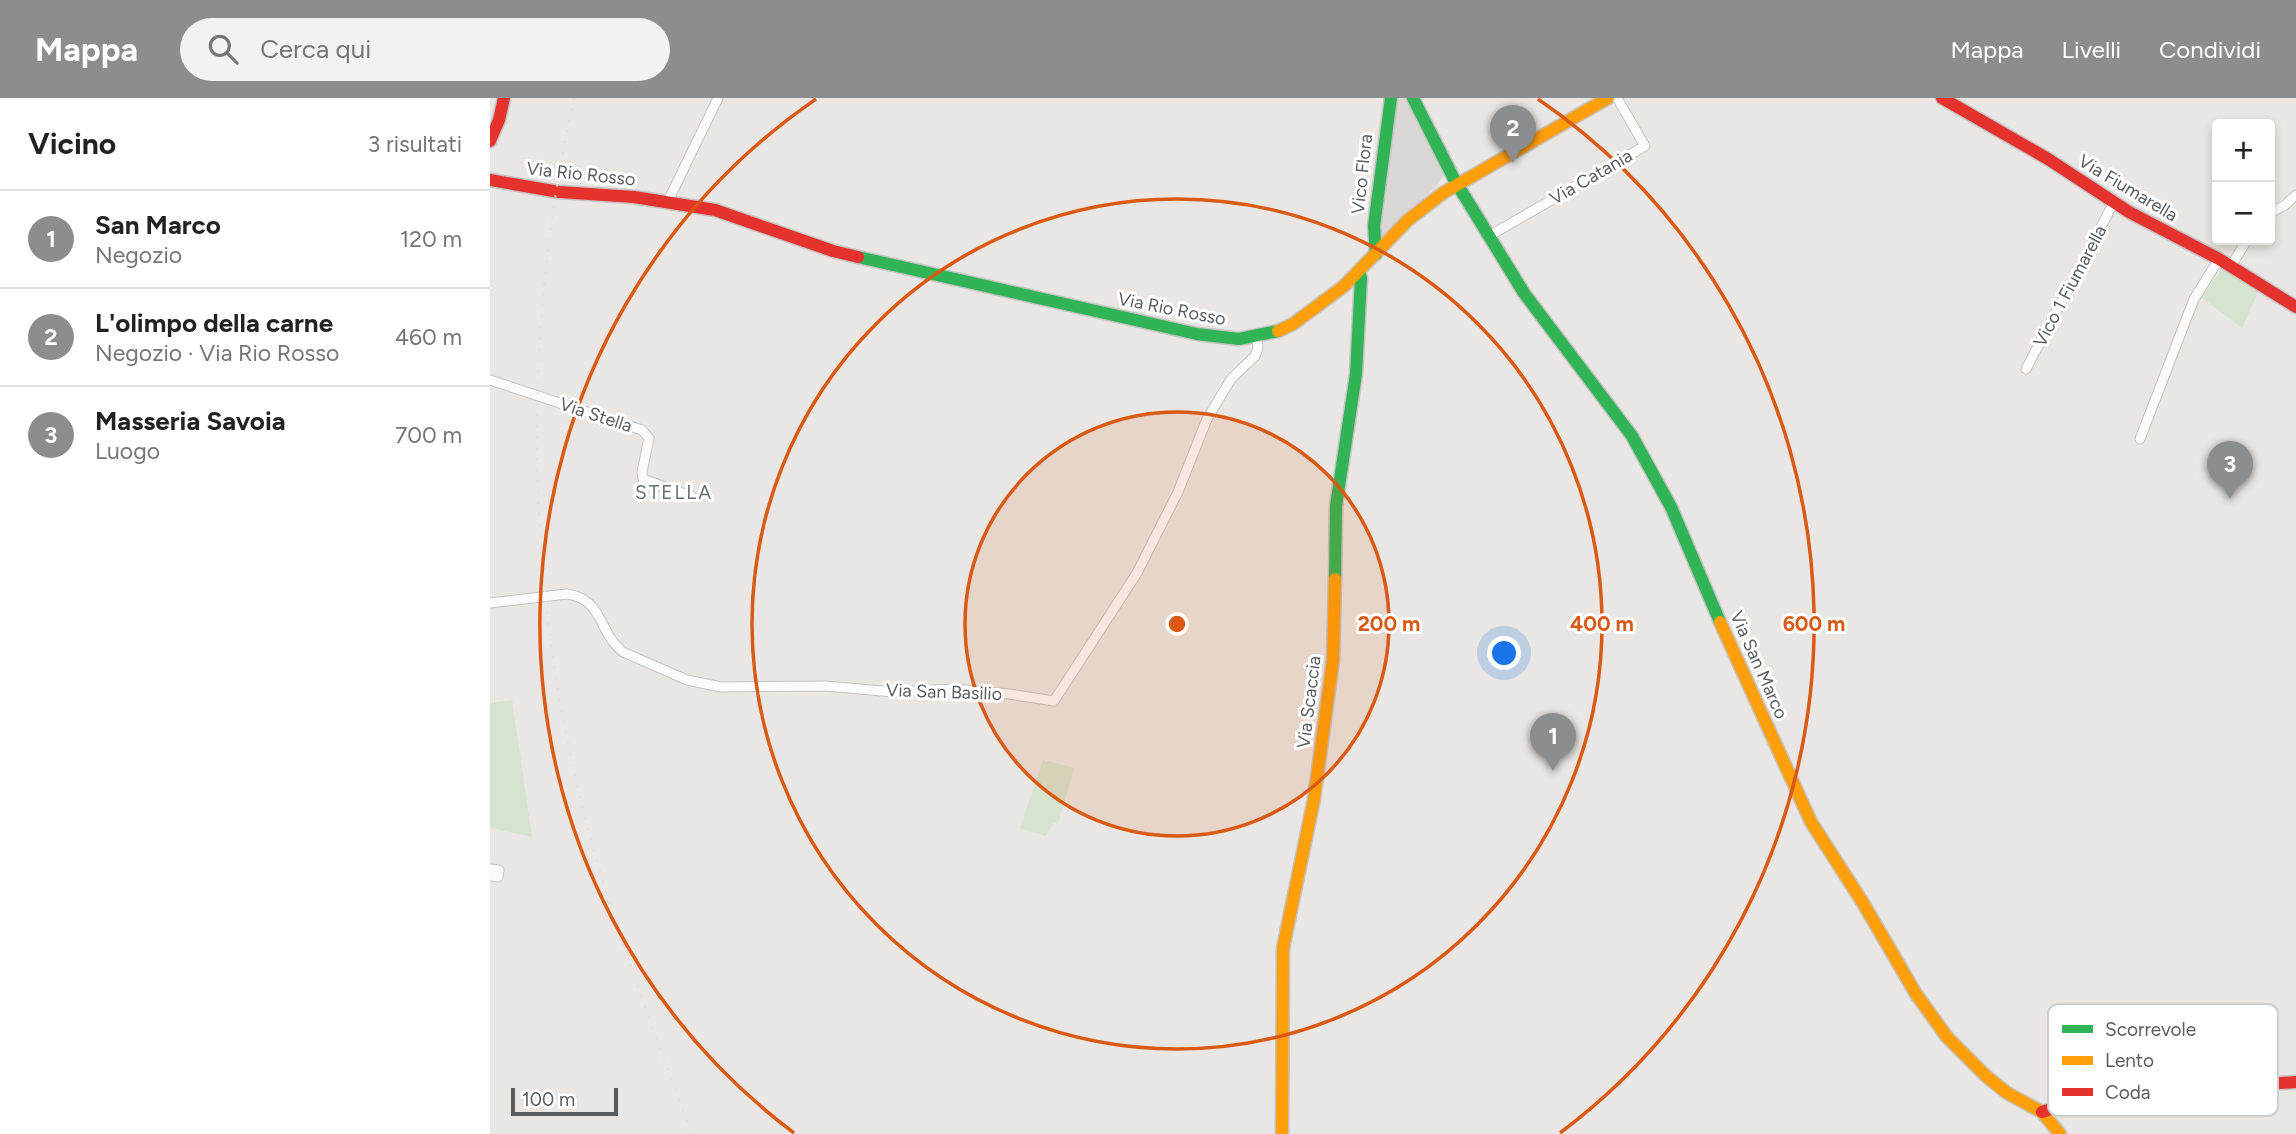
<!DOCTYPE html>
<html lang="it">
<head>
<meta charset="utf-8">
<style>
	body { margin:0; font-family:Figtree,sans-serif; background:#f2f2f2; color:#222 }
	.controls { position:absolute; right:21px; top:21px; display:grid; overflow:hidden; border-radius:7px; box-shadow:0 4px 10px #0003 }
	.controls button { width:63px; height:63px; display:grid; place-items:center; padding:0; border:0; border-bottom:2px solid #e0e0e0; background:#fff; color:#222; font:35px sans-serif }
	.scale { position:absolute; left:21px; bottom:18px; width:107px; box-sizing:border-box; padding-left:7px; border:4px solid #595d60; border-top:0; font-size:19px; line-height:24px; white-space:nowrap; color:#595d60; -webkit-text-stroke:5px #fff; paint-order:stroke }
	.you { position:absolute; left:1015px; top:556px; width:24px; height:24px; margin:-18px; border:5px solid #fff; border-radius:50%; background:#1a73e8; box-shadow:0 0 0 10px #1a73e833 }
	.badge { display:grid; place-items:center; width:46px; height:46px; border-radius:50%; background:#8b8d8e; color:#fff; font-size:23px; font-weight:700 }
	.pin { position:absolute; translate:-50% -58px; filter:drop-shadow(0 2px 4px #0008) }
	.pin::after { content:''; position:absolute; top:37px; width:24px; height:21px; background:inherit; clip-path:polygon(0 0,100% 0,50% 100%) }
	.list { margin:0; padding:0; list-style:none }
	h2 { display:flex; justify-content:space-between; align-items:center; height:91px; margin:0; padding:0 28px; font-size:30px }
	h2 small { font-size:23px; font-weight:400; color:#767676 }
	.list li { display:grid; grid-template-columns:46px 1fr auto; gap:21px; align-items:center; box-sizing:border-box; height:98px; padding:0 28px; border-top:2px solid #e0e0e0 }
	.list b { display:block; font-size:26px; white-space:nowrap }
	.list p { margin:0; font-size:23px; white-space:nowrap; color:#767676 }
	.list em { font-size:23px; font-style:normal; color:#767676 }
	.icon { flex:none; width:38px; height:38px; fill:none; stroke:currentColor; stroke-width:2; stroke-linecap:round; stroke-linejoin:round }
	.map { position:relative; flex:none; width:1806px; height:1036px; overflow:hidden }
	header { display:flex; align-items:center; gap:42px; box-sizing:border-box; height:98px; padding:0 35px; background:#8b8d8e; color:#fff }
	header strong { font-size:33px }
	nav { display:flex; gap:38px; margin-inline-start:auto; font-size:24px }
	.search { width:490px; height:63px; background:#f2f2f2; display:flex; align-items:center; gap:18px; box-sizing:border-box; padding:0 24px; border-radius:38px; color:#767676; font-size:26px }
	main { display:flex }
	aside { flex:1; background:#fff }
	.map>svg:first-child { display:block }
	.industrial { fill:#dad7d4 }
	.green { fill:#d5e3cf }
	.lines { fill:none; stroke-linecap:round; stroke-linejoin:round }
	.street-casing { stroke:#c4c3c4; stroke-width:11 }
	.fast-casing { stroke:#c4c3c4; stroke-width:15 }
	.slow-casing { stroke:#c4c3c4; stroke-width:15 }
	.jam-casing { stroke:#c4c3c4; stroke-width:15 }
	.street { stroke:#fcfbfb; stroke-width:9 }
	.fast { stroke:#30b455; stroke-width:12 }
	.slow { stroke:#ff9f0a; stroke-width:12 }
	.jam { stroke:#e5322d; stroke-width:12 }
	.rail { stroke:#e0e0e0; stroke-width:2; stroke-dasharray:2 9; stroke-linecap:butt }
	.ring { fill:none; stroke:#da5914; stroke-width:3.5 }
	.labels { text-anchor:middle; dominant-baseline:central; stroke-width:6; stroke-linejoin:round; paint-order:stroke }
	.street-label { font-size:18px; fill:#595d60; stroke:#fff }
	.neighbourhood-label { font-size:19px; letter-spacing:2px; fill:#6a6f72; stroke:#fff }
	.key { fill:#fff; stroke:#cdcecf; stroke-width:2 }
	.key-label { font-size:19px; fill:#595d60 }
	.centre { fill:#da5914; stroke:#fff; stroke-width:3.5 }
	.ring-label { font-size:21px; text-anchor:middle; font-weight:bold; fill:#da5914; stroke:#fff; stroke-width:6; stroke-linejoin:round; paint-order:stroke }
</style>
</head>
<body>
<header>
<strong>Mappa</strong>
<div class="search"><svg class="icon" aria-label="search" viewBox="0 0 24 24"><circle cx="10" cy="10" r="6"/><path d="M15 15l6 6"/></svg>Cerca qui</div>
<nav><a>Mappa</a><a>Livelli</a><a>Condividi</a></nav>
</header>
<main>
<aside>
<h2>Vicino<small>3 risultati</small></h2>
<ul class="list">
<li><span class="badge">1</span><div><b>San Marco</b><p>Negozio</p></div><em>120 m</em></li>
<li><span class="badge">2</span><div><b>L'olimpo della carne</b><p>Negozio · Via Rio Rosso</p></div><em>460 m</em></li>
<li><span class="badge">3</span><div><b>Masseria Savoia</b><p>Luogo</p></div><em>700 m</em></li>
</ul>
</aside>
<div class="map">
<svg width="1806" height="1036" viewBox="0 0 1806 1036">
	<rect width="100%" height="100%" fill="#e9e6e3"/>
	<path class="industrial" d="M904,0H918L951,62L954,76L948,87L889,141L890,132L887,126Z"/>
	<g class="green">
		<path d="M1732,171L1769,192L1752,230L1711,199Z"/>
		<path d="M22,602L42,739L0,730V605Z"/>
		<path d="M553,662L584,670L568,726L563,725L556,738L530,730Z"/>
	</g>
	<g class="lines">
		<g class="street-casing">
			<g id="street">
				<path d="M178,103L228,0"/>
				<path d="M1780,115L1795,107L1806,97"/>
				<path d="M999,138L1155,48L1127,0"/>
				<path d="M1741,168L1757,142"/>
				<path d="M1536,271L1624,104"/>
				<path d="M0,282L152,332L159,340L152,374L153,381L203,399"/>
				<path d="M1650,341L1704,201L1729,161"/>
				<path d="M0,505L77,496C114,501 108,535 133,554L197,582L231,589L336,588L403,594L464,591L519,596L564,603L647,475L688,394L717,321L741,281L765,258L768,250L767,239"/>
				<path d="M0,771L9,772L8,779L0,778"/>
			</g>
		</g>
		<g class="fast-casing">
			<g id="fast">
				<path d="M923,0L964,81L1034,195L1142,338L1181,409L1230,524"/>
				<path d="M886,156L884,128L901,0"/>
				<path d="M368,159L707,236L749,241L788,233"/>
				<path d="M845,481L846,408L866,276L871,180L869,174"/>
			</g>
		</g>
		<g class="slow-casing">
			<g id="slow">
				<path d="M788,233L803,226L854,188L918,122L953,95L1118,0"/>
				<path d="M1230,524L1321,724L1373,805L1426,896L1457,939L1496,978L1517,995L1552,1014L1570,1036"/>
				<path d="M792,1036L793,850L824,701L843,562L845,481"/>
			</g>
		</g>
		<g class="jam-casing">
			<g id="jam">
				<path d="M1452,0L1558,61L1639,114L1729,161L1806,209"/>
				<path d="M0,43L9,22L14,0"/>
				<path d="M0,82L69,94L144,99L225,112L343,153L368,159"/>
				<path d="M1552,1014L1567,1009L1664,1004L1776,986L1806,984"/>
			</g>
		</g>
		<use href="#street" class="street"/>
		<use href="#fast" class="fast"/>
		<use href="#slow" class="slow"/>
		<use href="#jam" class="jam"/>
		<path class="rail" d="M84,0C29,246 35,506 103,749C130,846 167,941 202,1036"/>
	</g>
	<circle cx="687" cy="526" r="212" fill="#da5914" fill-opacity=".12"/>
	<g class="ring">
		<circle cx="687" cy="526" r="212"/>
		<circle cx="687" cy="526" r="425"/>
		<path d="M304 1035A637 637 0 0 1 326 1M1048 1A637 637 0 0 1 1070 1035"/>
	</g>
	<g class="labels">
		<g class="street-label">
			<text transform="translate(91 76) rotate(6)">Via Rio Rosso</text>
			<text transform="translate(872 76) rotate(-84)">Vico Flora</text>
			<text transform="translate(1101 79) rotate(-30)">Via Catania</text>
			<text transform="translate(1638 90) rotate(31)">Via Fiumarella</text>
			<text transform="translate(1580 188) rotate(-62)">Vico 1 Fiumarella</text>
			<text transform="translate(682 211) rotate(11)">Via Rio Rosso</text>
			<text transform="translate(106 317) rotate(18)">Via Stella</text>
			<text transform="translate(1269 567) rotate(66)">Via San Marco</text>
			<text transform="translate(454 594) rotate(2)">Via San Basilio</text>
			<text transform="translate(819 604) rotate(-83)">Via Scaccia</text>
		</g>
		<g class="neighbourhood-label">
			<text x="184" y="394">STELLA</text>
		</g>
	</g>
	<rect x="1558" y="906" width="230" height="112" rx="10" class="key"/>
	<rect x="1572" y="927" width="31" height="8" fill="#30b455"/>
	<rect x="1572" y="958" width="31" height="9" fill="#ff9f0a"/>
	<rect x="1572" y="990" width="31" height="8" fill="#e5322d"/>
	<g class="key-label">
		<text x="1615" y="938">Scorrevole</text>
		<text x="1615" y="969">Lento</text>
		<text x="1615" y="1001">Coda</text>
	</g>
	<circle cx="687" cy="526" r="10" class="centre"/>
	<g class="ring-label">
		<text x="899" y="533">200 m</text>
		<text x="1112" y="533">400 m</text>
		<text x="1324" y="533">600 m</text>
	</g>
</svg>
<div class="controls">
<button>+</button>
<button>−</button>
</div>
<div class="scale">100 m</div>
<div class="you"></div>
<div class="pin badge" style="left:1063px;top:673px">1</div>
<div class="pin badge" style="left:1023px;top:65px">2</div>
<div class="pin badge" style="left:1740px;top:401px">3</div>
</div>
</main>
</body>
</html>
